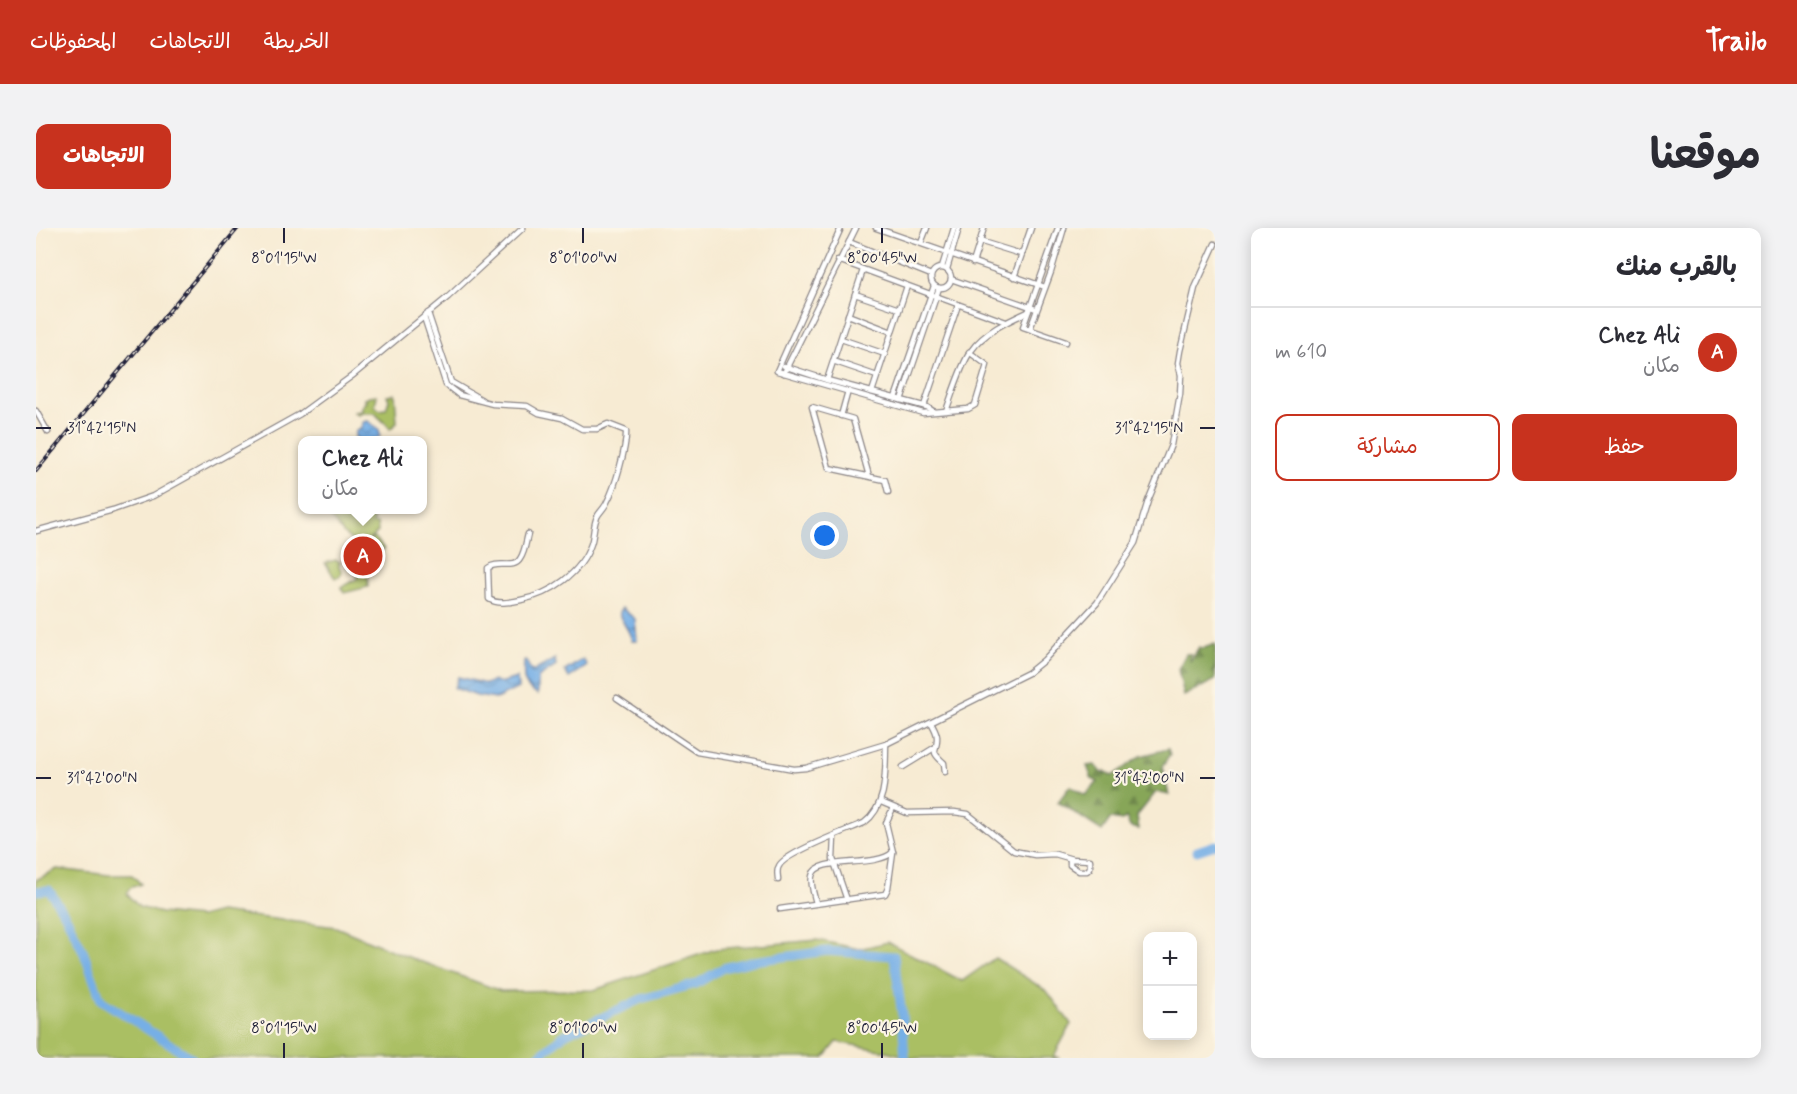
<!DOCTYPE html>
<html lang="ar">
<head>
<meta charset="utf-8">
<style>
	body { margin:0; font-family:Mynerve,"Playpen Sans Arabic",sans-serif; background:#f2f2f3; color:#2b2b33; direction:rtl }
	.controls { position:absolute; right:18px; bottom:18px; display:grid; overflow:hidden; border-radius:12px; box-shadow:0 3px 15px #0003 }
	.controls button { width:54px; height:54px; display:grid; place-items:center; padding:0; border:0; border-bottom:2px solid #e1e1e2; background:#fff; color:#2b2b33; font:30px sans-serif }
	.you { position:absolute; left:789px; top:308px; width:21px; height:21px; margin:-15px; border:4px solid #fff; border-radius:50%; background:#1a73e8; box-shadow:0 0 0 9px #1a73e833 }
	.badge { display:grid; place-items:center; width:39px; height:39px; border-radius:50%; background:#c8321e; color:#fff; font-size:20px; font-weight:700 }
	.pin { position:absolute; translate:-50% -50%; border:3px solid #fff; box-shadow:0 2px 6px #0006 }
	.popup { position:absolute; left:262px; top:208px; width:129px; height:78px; box-sizing:border-box; display:grid; place-content:center; border-radius:12px; background:#fff; filter:drop-shadow(0 2px 4px #0005); font-size:20px; white-space:nowrap; color:#7c7c81 }
	.popup b { font-size:22px; color:#2b2b33 }
	.popup::after { content:''; position:absolute; left:50%; top:100%; margin-left:-12px; border:12px solid transparent; border-top-color:#fff }
	.list { margin:0; padding:0; list-style:none }
	h2 { display:flex; justify-content:space-between; align-items:center; height:78px; margin:0; padding:0 24px; font-size:26px }
	h2 small { font-size:20px; font-weight:400; color:#7c7c81 }
	.list li { display:grid; grid-template-columns:39px 1fr auto; gap:18px; align-items:center; box-sizing:border-box; height:90px; padding:0 24px; border-top:2px solid #e1e1e2 }
	.list b { display:block; font-size:22px; white-space:nowrap }
	.list p { margin:0; font-size:20px; white-space:nowrap; color:#7c7c81 }
	.list em { font-size:20px; font-style:normal; color:#7c7c81 }
	.actions { display:flex; gap:12px; padding:18px 24px }
	.actions a { flex:1; padding:14px 0; border:2px solid #c8321e; border-radius:12px; text-align:center; font-size:21px; color:#c8321e }
	.actions .main { background:#c8321e; color:#fff }
	.map { position:relative; flex:none; width:1179px; height:830px; overflow:hidden; direction:ltr; border-radius:12px }
	header { display:flex; align-items:center; gap:36px; box-sizing:border-box; height:84px; padding:0 30px; background:#c8321e; color:#fff }
	header strong { font-size:28px }
	nav { display:flex; gap:33px; margin-inline-start:auto; font-size:21px }
	.intro { display:flex; align-items:center; justify-content:space-between; box-sizing:border-box; height:144px; padding:0 36px }
	h1 { margin:0; font-size:42px }
	.button { padding:15px 27px; border-radius:12px; background:#c8321e; color:#fff; font-size:21px; font-weight:700 }
	main { display:flex; gap:36px; padding:0 36px }
	aside { flex:1; background:#fff; border-radius:12px; box-shadow:0 3px 15px #0003 }
	.map>svg:first-child { display:block }
	.grass { fill:#aabf63; stroke:#66704f; stroke-width:1.5 }
	.forest { fill:url(#forest-firs); stroke:#54644a; stroke-width:1.5 }
	.water { fill:url(#water-waves); stroke:#4c6890; stroke-width:1.5 }
	.lines { fill:none; stroke-linecap:round; stroke-linejoin:round }
	.river { stroke:#76afe6; stroke-width:9 }
	.minor-casing { stroke:#8c8687; stroke-width:7 }
	.minor { stroke:#fff; stroke-width:4.5 }
	.rail-casing { stroke:#22223b; stroke-width:4 }
	.rail { stroke:#fcf5e5; stroke-width:1.5; stroke-dasharray:4.5; stroke-linecap:butt }
	.ticks { fill:none; stroke:#22223b; stroke-width:2 }
	.ticks-label { font-size:15px; text-anchor:middle; fill:#22223b; stroke:#fcf5e5; stroke-width:4.5; stroke-linejoin:round; paint-order:stroke }
</style>
</head>
<body>
<header>
<strong>Trailo</strong>
<nav><a>الخريطة</a><a>الاتجاهات</a><a>المحفوظات</a></nav>
</header>
<div class="intro"><h1>موقعنا</h1><a class="button">الاتجاهات</a></div>
<main>
<aside>
<h2>بالقرب منك<small></small></h2>
<ul class="list">
<li><span class="badge">A</span><div><b>Chez Ali</b><p>مكان</p></div><em>610 m</em></li>
</ul>
<div class="actions"><a class="main">حفظ</a><a>مشاركة</a></div>
</aside>
<div class="map">
<svg width="1179" height="830" viewBox="0 0 1179 830">
	<defs>
		<pattern id="forest-firs" width="22" height="20" patternUnits="userSpaceOnUse" patternTransform="scale(1.5)"><rect width="22" height="20" fill="#87a659"/><path d="M5 1l3.5 6h-7zM16 11l3.5 6h-7z" fill="#6e874b"/></pattern>
		<pattern id="water-waves" width="16" height="10" patternUnits="userSpaceOnUse" patternTransform="scale(1.5)"><rect width="16" height="10" fill="#76afe6"/><path d="M0 5q4-4 8 0t8 0" fill="none" stroke="#608ebc"/></pattern>
	</defs>
	<rect width="100%" height="100%" fill="#fcf5e5"/>
	<filter id="ink" filterUnits="userSpaceOnUse"><feTurbulence type="fractalNoise" baseFrequency=".0167" numOctaves="2"/><feDisplacementMap in="SourceGraphic" scale="12" xChannelSelector="R" yChannelSelector="G"/><feConvolveMatrix kernelMatrix="1 2 1 2 8 2 1 2 1" color-interpolation-filters="sRGB"/></filter>
	<filter id="wash" filterUnits="userSpaceOnUse"><feTurbulence type="fractalNoise" baseFrequency=".008" numOctaves="4" result="noise"/><feDisplacementMap in="SourceGraphic" scale="24" xChannelSelector="R" yChannelSelector="G"/><feGaussianBlur stdDeviation="1.35" result="paint"/><feColorMatrix in="noise" values="0 0 0 0 0 0 0 0 0 0 0 0 0 0 0 0 0 1.4 0 .05"/><feComposite in="paint" operator="in"/></filter>
	<g filter="url(#wash)">
		<rect width="100%" height="100%" fill="#f7ebd3"/>
		<g class="grass">
			<path d="M359,166L361,195L354,201C350,194 344,192 339,185H326L322,187L318,184L326,183V178L330,173L328,171L333,168L341,167L339,178L344,182L350,181L353,172L351,167Z"/>
			<path d="M288,282H331L337,290V296H341L342,304L324,319L308,306Z"/>
			<path d="M338,309L348,321L336,330L327,319Z"/>
			<path d="M324,327L332,343V359L308,365L305,360L322,350L317,338Z"/>
			<path d="M300,332L304,334L303,338L306,345L303,349L299,350L289,335Z"/>
			<path d="M21,641L73,647H96L105,656L94,660L91,666L103,679L125,685L164,689L183,684L300,699L367,727L465,763L558,762L680,721L781,712L823,721L852,714L926,753L959,730L1011,763L1035,796L1018,828L1024,830H876L850,823L801,814L788,830H0V652Z"/>
		</g>
		<g class="forest">
			<path d="M1179,416V452L1148,468L1142,441L1150,426H1155L1154,434L1163,419L1165,421Z"/>
			<path d="M1132,521L1134,527L1126,539L1133,567L1120,564L1101,588L1103,601L1094,599L1090,589L1086,593L1074,591L1066,603L1022,574L1034,558L1049,567L1062,554L1056,551L1051,538L1059,537L1069,547V543L1076,548L1105,528Z"/>
		</g>
		<g class="water">
			<path d="M332,193L343,202L344,208C338,214 325,215 319,209V204L325,200L327,194Z"/>
			<path d="M586,380L599,391L601,413H596C594,402 585,394 583,385Z"/>
			<path d="M519,431L520,438L502,450V466C486,459 487,450 488,433H490L496,444Z"/>
			<path d="M547,431L551,438L533,450L529,443Z"/>
			<path d="M422,449L450,456L457,453L463,455L481,450L482,460L460,471L441,468L418,460Z"/>
		</g>
		<g class="lines">
			<g class="river">
				<path d="M1161,623L1179,617"/>
				<path d="M0,663L13,662L31,690L47,723L65,772L156,830"/>
				<path d="M500,830L528,807L605,771L660,756L687,740L717,733L791,723L858,728L866,787L869,830"/>
			</g>
		</g>
	</g>
	<g filter="url(#ink)">
		<g class="lines">
			<g class="minor-casing">
				<g id="minor">
					<path d="M805,0L741,143L887,185L932,181L939,177L951,137L933,124"/>
					<path d="M840,0L1009,59"/>
					<path d="M1022,0L987,99L1030,114"/>
					<path d="M943,13L985,26"/>
					<path d="M813,14L895,47"/>
					<path d="M885,15L891,0"/>
					<path d="M802,32L970,94"/>
					<path d="M937,35L948,0"/>
					<path d="M906,39L918,0"/>
					<circle cx="905" cy="50" r="10"/>
					<path d="M911,41L923,0"/>
					<path d="M978,49L995,0"/>
					<path d="M915,51L1000,81"/>
					<path d="M819,66L863,81"/>
					<path d="M392,85L415,154L446,172"/>
					<path d="M812,87L856,104"/>
					<path d="M388,89L410,157L423,167L457,176L491,178L503,185L526,190L546,201H561L572,196L590,203C591,218 579,260 571,274C569,280 563,284 561,289C557,298 558,308 555,316C545,346 514,366 485,372C475,374 462,377 453,371L452,340C461,332 478,342 484,331C489,324 490,313 492,306"/>
					<path d="M994,101L1015,44L1028,0"/>
					<path d="M805,111L849,126"/>
					<path d="M797,133L841,148"/>
					<path d="M748,138L791,152L891,179L897,183"/>
					<path d="M748,145L820,0"/>
					<path d="M791,152L827,42"/>
					<path d="M836,164L871,58"/>
					<path d="M859,170L898,58"/>
					<path d="M865,172L903,60"/>
					<path d="M888,178L922,77"/>
					<path d="M0,183L12,204"/>
					<path d="M910,183C916,167 925,136 935,123C948,104 972,93 992,84"/>
					<path d="M805,188L812,163"/>
					<path d="M833,248L817,191L776,179L793,240L849,252L852,264"/>
					<path d="M0,303L77,282L117,268L264,186L316,148L412,69L487,0"/>
					<path d="M581,470L661,524L758,541L770,540L850,516L992,445L1008,432L1061,375L1099,315L1112,273L1135,217L1144,166L1145,147L1142,135L1144,123L1159,60L1179,16"/>
					<path d="M895,494C897,498 901,504 901,509C902,524 892,521 908,535L909,544"/>
					<path d="M867,539L898,520"/>
					<path d="M845,574L871,585L918,584L932,586L978,623L999,627L1019,626L1036,631L1054,632V640L1051,643H1043L1034,637V631"/>
					<path d="M798,609L797,631L811,672"/>
					<path d="M742,652C742,647 740,642 743,638C749,625 812,602 828,595C852,577 849,544 850,516"/>
					<path d="M780,675C778,667 774,656 776,648C780,627 840,641 857,624"/>
					<path d="M744,681L849,666L852,660L857,624L850,595L857,580"/>
				</g>
			</g>
			<use href="#minor" class="minor"/>
			<g class="rail-casing">
				<path id="rail" d="M0,243L202,0"/>
			</g>
			<use href="#rail" class="rail"/>
		</g>
	</g>
	<path class="ticks" d="M248,0V15M547,0V15M846,0V15M0,200H15M1164,200H1179M0,550H15M1164,550H1179M248,815V830M547,815V830M846,815V830"/>
	<g class="ticks-label">
		<text x="248" y="35">8°01'15"W</text>
		<text x="547" y="35">8°01'00"W</text>
		<text x="846" y="35">8°00'45"W</text>
		<text x="66" y="205">31°42'15"N</text>
		<text x="1113" y="205">31°42'15"N</text>
		<text x="66" y="555">31°42'00"N</text>
		<text x="1113" y="555">31°42'00"N</text>
		<text x="248" y="805">8°01'15"W</text>
		<text x="547" y="805">8°01'00"W</text>
		<text x="846" y="805">8°00'45"W</text>
	</g>
</svg>
<div class="controls">
<button>+</button>
<button>−</button>
</div>
<div class="you"></div>
<div class="pin badge" style="left:327px;top:328px">A</div>
<div class="popup"><b>Chez Ali</b>مكان</div>
</div>
</main>
</body>
</html>
